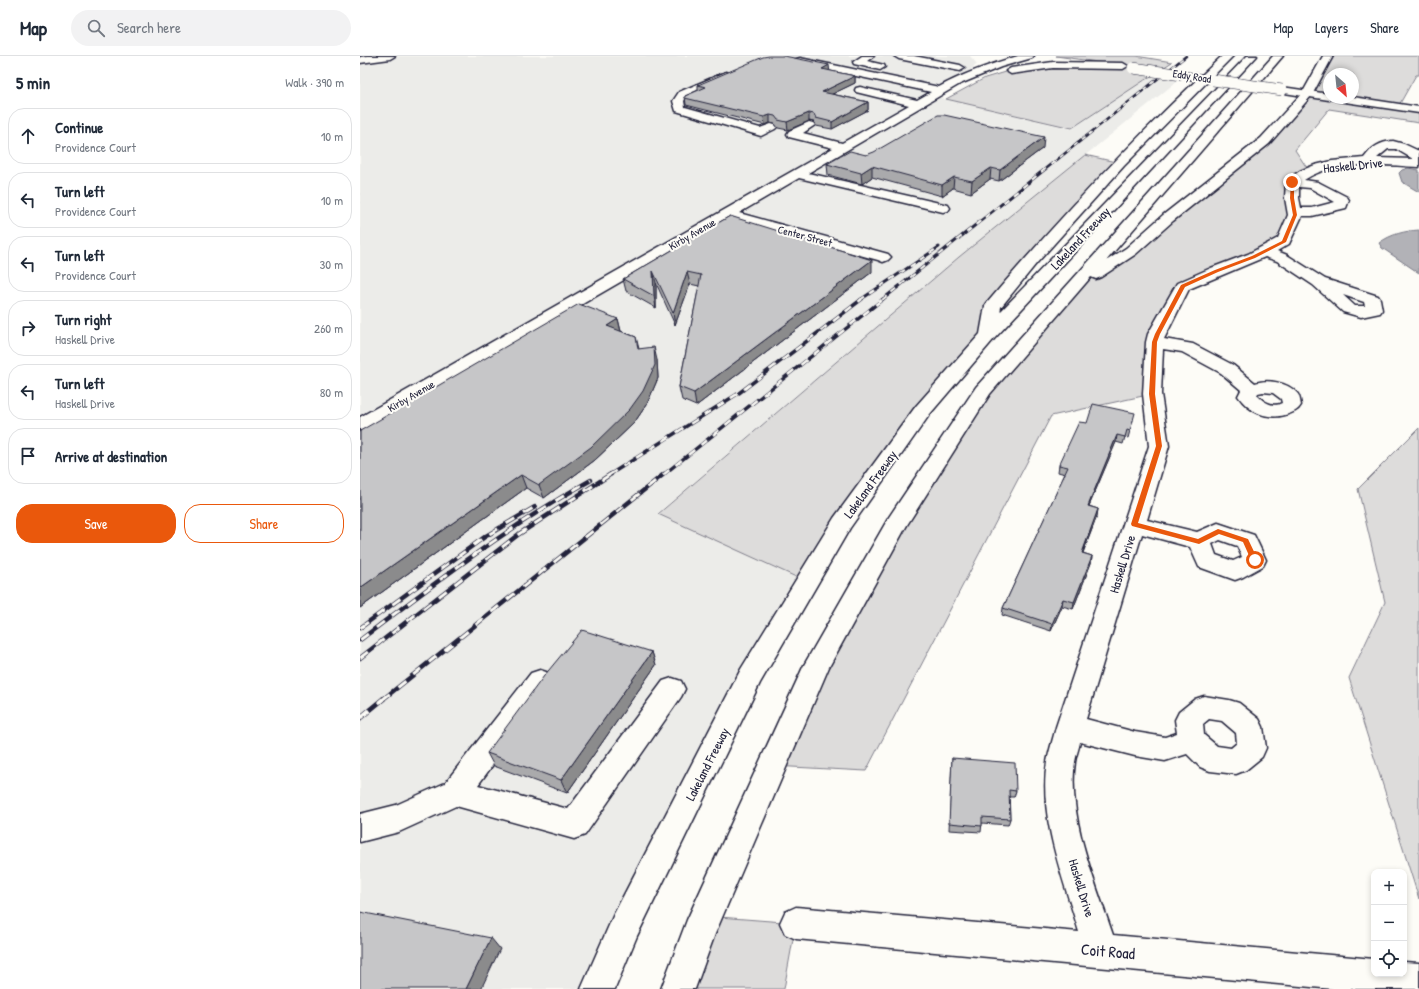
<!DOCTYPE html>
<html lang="en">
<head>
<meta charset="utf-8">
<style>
	body { margin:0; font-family:"Patrick Hand",sans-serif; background:#f2f2f3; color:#1f2937 }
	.controls { position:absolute; right:12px; bottom:12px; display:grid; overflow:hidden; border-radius:8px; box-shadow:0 2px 6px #0003 }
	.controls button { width:36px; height:36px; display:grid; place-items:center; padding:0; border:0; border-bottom:1px solid #e0e1e3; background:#fff; color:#1f2937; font:20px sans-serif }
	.compass { position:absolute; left:963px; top:12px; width:36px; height:36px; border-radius:50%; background:#fff; box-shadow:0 2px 6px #0003; rotate:153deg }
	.stop { position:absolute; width:12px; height:12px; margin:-9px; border:3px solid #ea580c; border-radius:50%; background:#fff }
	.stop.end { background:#ea580c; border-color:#fff; box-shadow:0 1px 4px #0008 }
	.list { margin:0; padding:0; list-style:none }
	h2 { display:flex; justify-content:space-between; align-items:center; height:52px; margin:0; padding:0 16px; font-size:17px }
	h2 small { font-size:13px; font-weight:400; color:#747a83 }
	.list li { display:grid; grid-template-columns:26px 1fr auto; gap:12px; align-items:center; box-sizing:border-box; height:56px; margin:0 8px 8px; padding:0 8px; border:1px solid #e0e1e3; border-radius:16px }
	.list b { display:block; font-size:15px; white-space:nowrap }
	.list p { margin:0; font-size:13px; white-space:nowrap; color:#747a83 }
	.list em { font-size:13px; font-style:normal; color:#747a83 }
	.actions { display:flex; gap:8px; padding:12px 16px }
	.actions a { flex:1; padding:9px 0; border:1px solid #ea580c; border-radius:16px; text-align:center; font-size:14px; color:#ea580c }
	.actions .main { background:#ea580c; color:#fff }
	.icon { flex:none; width:22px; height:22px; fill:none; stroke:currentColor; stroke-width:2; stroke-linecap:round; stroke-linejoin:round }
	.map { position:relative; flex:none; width:1059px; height:933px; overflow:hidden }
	header { display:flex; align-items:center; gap:24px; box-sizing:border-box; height:56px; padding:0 20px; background:#fff; border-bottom:1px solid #e0e1e3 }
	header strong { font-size:19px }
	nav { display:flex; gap:22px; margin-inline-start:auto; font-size:14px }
	.search { width:280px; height:36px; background:#f2f2f3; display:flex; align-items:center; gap:10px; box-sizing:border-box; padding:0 14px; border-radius:22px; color:#747a83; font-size:15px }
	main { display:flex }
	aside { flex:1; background:#fff }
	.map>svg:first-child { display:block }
	.built { fill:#ecece9 }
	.green { fill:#dddcdb; stroke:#807f8b; fill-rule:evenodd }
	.water { fill:#b2b2b7; stroke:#787885 }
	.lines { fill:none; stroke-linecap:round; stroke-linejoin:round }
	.minor-casing { stroke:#22223b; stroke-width:3 }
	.highway-casing { stroke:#22223b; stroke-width:3 }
	.minor { fill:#fdfcf7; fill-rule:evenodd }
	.highway { fill:#fdfcf7; fill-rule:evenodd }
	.rail-far4-casing { stroke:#22223b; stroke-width:2.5 }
	.rail-far3-casing { stroke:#22223b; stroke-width:3 }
	.rail-far2-casing { stroke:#22223b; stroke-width:3.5 }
	.rail-far1-casing { stroke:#22223b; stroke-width:4.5 }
	.rail-casing { stroke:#22223b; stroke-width:5.5 }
	.rail-far4 { stroke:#fdfcf7; stroke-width:1.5; stroke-dasharray:4.5; stroke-linecap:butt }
	.rail-far3 { stroke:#fdfcf7; stroke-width:2; stroke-dasharray:6; stroke-linecap:butt }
	.rail-far2 { stroke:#fdfcf7; stroke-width:2.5; stroke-dasharray:8; stroke-linecap:butt }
	.rail-far1 { stroke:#fdfcf7; stroke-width:3; stroke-dasharray:10; stroke-linecap:butt }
	.rail { stroke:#fdfcf7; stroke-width:4; stroke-dasharray:12; stroke-linecap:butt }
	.minor-bridge-casing { stroke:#22223b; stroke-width:12; stroke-linecap:butt }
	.minor-bridge { stroke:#fdfcf7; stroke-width:11 }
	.wall { fill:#aaaaac; stroke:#22223b }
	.shaded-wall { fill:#8b8b8c; stroke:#22223b }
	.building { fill:#c6c6c8; stroke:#22223b }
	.route { fill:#ea580c }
	.labels { text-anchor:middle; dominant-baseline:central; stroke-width:4; stroke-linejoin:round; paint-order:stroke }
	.far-street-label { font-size:11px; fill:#22223b; stroke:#fdfcf7 }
	.street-label { font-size:13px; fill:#22223b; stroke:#fdfcf7 }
	.near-street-label { font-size:16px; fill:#22223b; stroke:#fdfcf7 }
</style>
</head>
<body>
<header>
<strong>Map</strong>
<div class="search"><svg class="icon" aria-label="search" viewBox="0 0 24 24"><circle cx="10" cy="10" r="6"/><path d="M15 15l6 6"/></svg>Search here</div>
<nav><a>Map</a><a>Layers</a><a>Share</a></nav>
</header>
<main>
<aside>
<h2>5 min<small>Walk · 390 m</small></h2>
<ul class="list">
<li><svg class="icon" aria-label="ahead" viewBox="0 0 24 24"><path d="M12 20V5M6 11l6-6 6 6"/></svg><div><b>Continue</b><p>Providence Court</p></div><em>10 m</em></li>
<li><svg class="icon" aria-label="left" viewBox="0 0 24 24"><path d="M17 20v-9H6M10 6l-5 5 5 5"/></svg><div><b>Turn left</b><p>Providence Court</p></div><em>10 m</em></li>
<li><svg class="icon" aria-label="left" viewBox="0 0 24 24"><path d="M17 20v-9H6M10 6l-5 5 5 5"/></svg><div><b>Turn left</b><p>Providence Court</p></div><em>30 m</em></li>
<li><svg class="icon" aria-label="right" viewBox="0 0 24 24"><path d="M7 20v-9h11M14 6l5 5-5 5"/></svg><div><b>Turn right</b><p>Haskell Drive</p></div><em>260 m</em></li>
<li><svg class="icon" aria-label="left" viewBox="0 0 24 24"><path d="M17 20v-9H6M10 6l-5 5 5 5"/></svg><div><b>Turn left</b><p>Haskell Drive</p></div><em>80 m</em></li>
<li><svg class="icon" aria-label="arrive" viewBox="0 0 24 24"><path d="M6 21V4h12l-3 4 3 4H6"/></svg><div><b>Arrive at destination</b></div></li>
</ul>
<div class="actions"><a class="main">Save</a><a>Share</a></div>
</aside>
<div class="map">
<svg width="1059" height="933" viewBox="0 0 1059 933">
	<rect width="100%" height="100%" fill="#fdfcf7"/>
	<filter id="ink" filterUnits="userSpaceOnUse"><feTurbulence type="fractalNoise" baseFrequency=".025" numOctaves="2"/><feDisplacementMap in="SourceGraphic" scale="8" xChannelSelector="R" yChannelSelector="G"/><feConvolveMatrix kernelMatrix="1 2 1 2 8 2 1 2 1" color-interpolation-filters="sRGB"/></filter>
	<g filter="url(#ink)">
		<path class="built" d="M30,0H610L617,8L614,11L596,26L573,40L712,73L786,18L820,23L599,201L298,457L447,526L238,933H0V4Z"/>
		<g class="green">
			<path d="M696,0H776L812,6L712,72L586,43L625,22L655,13L758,9Z"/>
			<path d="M968,0H1059V19H1056L1038,51L1059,54V67L969,53L935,94L949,115L932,142L924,185L823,230L797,278L792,338L691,360L506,715L413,710L457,609L623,335L715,231L905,85L948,37ZM969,18H993V42H969Z"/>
			<path d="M725,99L760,107L633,250L628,279L563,354L447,526L298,458L599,201Z"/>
			<path d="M1059,372V843L989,622L1025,546L998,433Z"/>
			<path d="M346,860L436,867L424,933H318Z"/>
		</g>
		<g class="water">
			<path d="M1048,112L1059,114V136L1042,126L1039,117L1042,114Z"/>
			<path d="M1059,174V217L1022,192L1019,187C1031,178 1045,175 1059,174Z"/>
		</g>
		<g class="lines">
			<g class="minor-casing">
				<g id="minor">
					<path d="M8,0H35L30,3L0,7V1Z"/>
					<path d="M502,0H514L507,5L524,9L525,11L520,14L494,8L493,6Z"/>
					<path d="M534,0H554L600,9L605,12L600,15L539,3Z"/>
					<path d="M658,0H674L672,2L641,11L600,28L448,117L588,149L590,152L588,155L583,156L439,122L379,157L528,198L531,201L528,204L523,206L518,204L369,163L7,373L0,375V361L473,92L429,81L427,78L429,75L449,66L453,67L455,69L443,77L482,87L549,49L496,36L495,34L496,32L500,31L557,44L571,36L440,8L435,5L436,3L440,2L579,31C604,17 631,8 658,0Z"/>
					<path d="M693,6L763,7L768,10L763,13L693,12L651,18L646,15L651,12Z"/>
					<path d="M366,16L370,17L371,19L370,21L327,40L324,45L325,51L400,72L411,68L415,69L417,71L415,73L401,80L316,55L313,45L319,36Z"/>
					<path d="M822,16L853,21L858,24L853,27L818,21L817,19Z"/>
					<path d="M922,31L969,38V42L993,41L1059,51V57L978,45L973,43L969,44L918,36L917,34Z"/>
					<path d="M1033,85L1044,88L1059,95V111C1025,109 974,103 944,124L958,126L987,141L989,144L986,152L952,160H942L929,188L917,195L927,199L965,223L1018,240L1020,243L1022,254L1020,257L1001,261L983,256L953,229L917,205L905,201L829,233L804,283L833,288L873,309L895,327C908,323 927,326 937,337C940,340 940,345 941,349C938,355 932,357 925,359C906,364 889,356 878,340L881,334L861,317L822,296L803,293L801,338L809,390L787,464L837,476L858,467L894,479L906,504L903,510L883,521L875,524L839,511L830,491L782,478L726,663L775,676L805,681L817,677L815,664L819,656L835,643L844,640L869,644L879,647L899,663L903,671L906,692L902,701L886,714L876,718L850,715L840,711L827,698L805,705L775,700L720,686C719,692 716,699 715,706C707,761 736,828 753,879L1014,903V918H1044V906L1059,907V933H973L436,883L425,878L420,867L425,856L436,851L719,876C704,824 678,761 687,706C689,695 693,683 696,671L789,390L783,338L786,286L788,278L817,227L851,212L888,198L918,182L928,159L925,142L926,126L928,123L940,115L955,109L972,105L1004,102C1012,91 1020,86 1033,85ZM1028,93H1036L1053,103L1017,102ZM939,131L950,132L975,146L952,152H941L939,142ZM983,239L1004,246L1005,250H995ZM903,336L913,337L921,343L922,347C912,352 904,346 897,339L898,337ZM860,484L877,490L882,501L873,505L856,499L852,488ZM849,663L862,665L876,677L877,687L871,692L857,690L844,679L843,668Z"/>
					<path d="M180,614L189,617L193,625L189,633L118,729L208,753L303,625L312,622L321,625L325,633L321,641L225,779L214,783L96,750L39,776L0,786V758L36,749L85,727L171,617Z"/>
				</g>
			</g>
			<g class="highway-casing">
				<g id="highway">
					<path d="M862,0H873L764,110L676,208L641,251L640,256L887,0H897L634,283L570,358L490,472L400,627L277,880L255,933H221L254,858L381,613L474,462L556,350L620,278L625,250L627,247C701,160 779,77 862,0Z"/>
					<path d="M913,0H923L746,205L766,192L803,159L901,82L943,36L963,0H973L952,39L909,88L813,165L776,198L741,221L736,223L731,221L630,338L547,469L469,611L355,878L335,933H301L327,864L444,609L529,461L616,331Z"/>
				</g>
			</g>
			<use href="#minor" class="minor"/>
			<use href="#highway" class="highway"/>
			<g class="rail-far4-casing">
				<path id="rail-far4" d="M693,107L826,0"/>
			</g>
			<g class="rail-far3-casing">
				<g id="rail-far3">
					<path d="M500,244L579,191"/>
					<path d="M522,244L694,106"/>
				</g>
			</g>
			<g class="rail-far2-casing">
				<g id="rail-far2">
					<path d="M249,419L379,337L502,243"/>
					<path d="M303,419L523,243"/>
				</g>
			</g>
			<g class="rail-far1-casing">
				<g id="rail-far1">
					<path d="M0,572L126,480L175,451"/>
					<path d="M0,584C75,527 149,470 231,424"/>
					<path d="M0,602L159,478L251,418"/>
					<path d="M22,644L304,418"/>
				</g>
			</g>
			<g class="rail-casing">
				<path id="rail" d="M0,662L23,643"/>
			</g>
			<use href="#rail-far4" class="rail-far4"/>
			<use href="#rail-far3" class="rail-far3"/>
			<use href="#rail-far2" class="rail-far2"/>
			<use href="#rail-far1" class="rail-far1"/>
			<use href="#rail" class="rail"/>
			<g class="minor-bridge-casing">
				<g id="minor-bridge">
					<path d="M773,12L822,19"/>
					<path d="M853,24L922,34"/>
				</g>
			</g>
			<use href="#minor-bridge" class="minor-bridge"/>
		</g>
		<g class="wall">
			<path d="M470,15L495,20V27L472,38L508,46V54L472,73L456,70L454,66L449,65L428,74L418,72L415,68L410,67L405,69L326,49L325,40L338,34V29Z"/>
			<path d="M683,92L639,125L630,123L611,137L593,132L582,140L512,121L502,128L468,119L467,108L506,99Z"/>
			<path d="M370,160L512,216L336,350L322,344L319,331L339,230L330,228L315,269L296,227V252L266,235L263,223Z"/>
			<path d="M258,263L261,275L276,281L279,293L297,304L298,322L287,348L274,367L235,404L184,442L166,432L0,552V375Z"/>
			<path d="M773,364L768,382L765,381L763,388L756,386L729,450L738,453L737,460L723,497L732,500L731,507L713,553L702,550L691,575L642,559L643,552L705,418L698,416L699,409L727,367Z"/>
			<path d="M292,596L296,609L207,737L134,710L127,697Z"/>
			<path d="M592,702L656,735L654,741H649L650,763L648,769L622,767L621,776L589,774Z"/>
		</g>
		<g class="shaded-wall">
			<path d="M469,9L470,17L462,13Z"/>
			<path d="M495,20V27L462,43V36Z"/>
			<path d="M508,46V54L472,73V66Z"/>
			<path d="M449,57V65L428,74L427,66Z"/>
			<path d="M410,59V67L405,69L404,61Z"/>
			<path d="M684,81L683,92L639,125L640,114Z"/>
			<path d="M512,110V121L502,128L501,117Z"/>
			<path d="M631,112L630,123L611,137L612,125Z"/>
			<path d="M594,121L593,132L582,140V129Z"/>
			<path d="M512,204V216L336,350L334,337Z"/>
			<path d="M293,215L296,227V252L294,240Z"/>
			<path d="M327,216L330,228L315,269L313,257Z"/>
			<path d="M258,263L261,276L247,270Z"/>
			<path d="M294,291L297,304L298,322L287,348L274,367L235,404L184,442L179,429Z"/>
			<path d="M757,379L756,386L726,457L728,450Z"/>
			<path d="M161,419L166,432L0,552V532Z"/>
			<path d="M738,453L737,460L720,504L722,497Z"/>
			<path d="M732,500L731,507L713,553L714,546Z"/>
			<path d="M703,543L702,550L691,575L692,568Z"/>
			<path d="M292,596L296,609L207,737L201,724Z"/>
			<path d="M131,882L140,893L121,933H106Z"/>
		</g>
		<g class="building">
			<path d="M409,0H424L469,9L462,13L495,20L462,36L508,46L472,66L456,62L454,58L449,57L427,66L418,64L415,60L410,59L404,61L325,42V40L346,31L338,29L403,1Z"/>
			<path d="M578,59H584L684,81L640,114L631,112L612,125L594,121L582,129L512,110L501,117L467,108L490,95L506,99L514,96Z"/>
			<path d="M370,160L512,204L334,337L319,331L341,219L327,216L313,257L293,215L294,240L263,223Z"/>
			<path d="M219,248L258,263L247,270L276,281L278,293L294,291L295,309L283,335L270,353L231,391L179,429L161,419L0,532V375Z"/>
			<path d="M733,348L775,357L770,375L767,374L765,381L757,379L728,450L738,453L722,497L732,500L714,546L703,543L692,568L643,552L708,411L699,409L719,366L727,367Z"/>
			<path d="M222,574L292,596L201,724L127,697L184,620Z"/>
			<path d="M592,702L655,707L656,735L649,734L650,763L622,761V770L589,767Z"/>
			<path d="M0,856L131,882L106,933H0Z"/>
		</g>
	</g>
	<path class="route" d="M931,125L934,126V142L937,159L926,186L895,202L858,216L825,231L800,278L797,286L795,338L802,390L778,467L838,483L858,473L888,483L898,504L895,507L891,504L883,486L859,478L839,488L772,470L771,468L796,390L789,338L792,286L795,278L821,229L855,214L892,200L922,185L933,159L930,142Z"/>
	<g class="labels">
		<g class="far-street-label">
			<text transform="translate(832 20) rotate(9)">Eddy Road</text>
			<text transform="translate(332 178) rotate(-30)">Kirby Avenue</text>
			<text transform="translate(445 180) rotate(15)">Center Street</text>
			<text transform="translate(51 340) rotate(-30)">Kirby Avenue</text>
		</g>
		<g class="street-label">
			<text transform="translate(993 109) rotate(-6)">Haskell Drive</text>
			<text transform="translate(720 182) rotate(-47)">Lakeland Freeway</text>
			<text transform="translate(510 428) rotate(-54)">Lakeland Freeway</text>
			<text transform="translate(762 508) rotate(-73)">Haskell Drive</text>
			<text transform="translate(347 708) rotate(-63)">Lakeland Freeway</text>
			<text transform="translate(722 832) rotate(73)">Haskell Drive</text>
		</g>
		<g class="near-street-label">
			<text transform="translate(748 895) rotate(5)">Coit Road</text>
		</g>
	</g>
</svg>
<div class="controls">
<button>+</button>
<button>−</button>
<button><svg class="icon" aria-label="locate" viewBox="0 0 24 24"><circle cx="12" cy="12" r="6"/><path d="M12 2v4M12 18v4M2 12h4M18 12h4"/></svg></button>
</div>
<svg class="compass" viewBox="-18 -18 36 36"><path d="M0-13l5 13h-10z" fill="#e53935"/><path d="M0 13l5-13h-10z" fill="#747a83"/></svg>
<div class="stop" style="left:895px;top:504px"></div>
<div class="stop end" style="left:932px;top:126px"></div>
</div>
</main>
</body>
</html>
